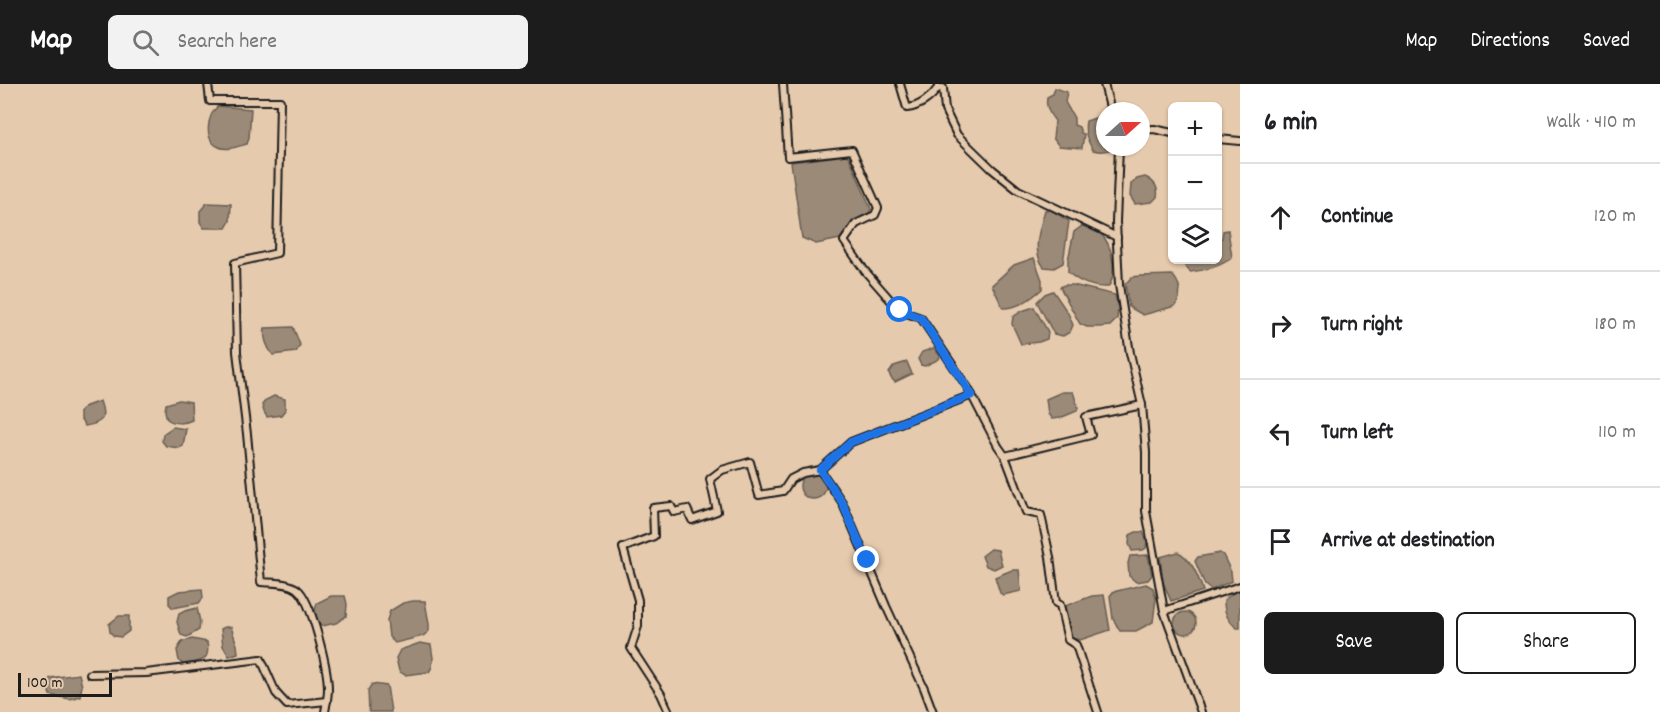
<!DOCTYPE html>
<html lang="en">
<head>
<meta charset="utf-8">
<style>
	body { margin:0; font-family:Dekko,sans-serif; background:#f2f2f2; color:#202124 }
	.controls { position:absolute; right:18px; top:18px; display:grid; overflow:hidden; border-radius:9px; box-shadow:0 2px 4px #0004 }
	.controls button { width:54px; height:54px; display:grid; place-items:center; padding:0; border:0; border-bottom:2px solid #e0e0e0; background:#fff; color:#202124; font:30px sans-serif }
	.compass { position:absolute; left:1096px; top:18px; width:54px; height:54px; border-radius:50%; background:#fff; box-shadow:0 2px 4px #0004; rotate:69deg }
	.scale { position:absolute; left:18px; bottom:15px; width:94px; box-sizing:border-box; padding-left:6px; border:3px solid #1c1c1c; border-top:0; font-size:16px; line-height:21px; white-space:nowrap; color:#1c1c1c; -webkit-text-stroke:4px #e6caad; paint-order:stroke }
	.stop { position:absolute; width:18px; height:18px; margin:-14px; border:4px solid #1a73e8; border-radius:50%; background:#fff }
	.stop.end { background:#1a73e8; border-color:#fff; box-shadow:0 2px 6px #0008 }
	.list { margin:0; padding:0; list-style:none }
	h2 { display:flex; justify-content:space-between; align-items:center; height:78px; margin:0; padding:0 24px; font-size:26px }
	h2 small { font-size:20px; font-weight:400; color:#757577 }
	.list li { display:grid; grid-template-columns:39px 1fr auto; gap:18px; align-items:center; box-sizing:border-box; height:108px; padding:0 24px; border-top:2px solid #e0e0e0 }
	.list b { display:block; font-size:22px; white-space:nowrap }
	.list em { font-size:20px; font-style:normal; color:#757577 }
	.actions { display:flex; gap:12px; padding:18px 24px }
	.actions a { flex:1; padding:14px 0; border:2px solid #1c1c1c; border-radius:9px; text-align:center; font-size:21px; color:#1c1c1c }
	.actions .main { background:#1c1c1c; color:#fff }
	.icon { flex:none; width:33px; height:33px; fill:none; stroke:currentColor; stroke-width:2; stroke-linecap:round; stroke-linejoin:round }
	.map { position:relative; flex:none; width:1240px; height:628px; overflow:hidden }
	header { display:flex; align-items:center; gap:36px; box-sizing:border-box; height:84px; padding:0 30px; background:#1c1c1c; color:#fff }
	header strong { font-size:28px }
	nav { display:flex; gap:33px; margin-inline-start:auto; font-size:21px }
	.search { width:420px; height:54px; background:#f2f2f2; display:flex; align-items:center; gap:15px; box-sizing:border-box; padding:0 21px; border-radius:9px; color:#757577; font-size:22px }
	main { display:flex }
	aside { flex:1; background:#fff }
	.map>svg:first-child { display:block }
	.water { fill:#9b8a78; stroke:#685e53; stroke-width:1.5 }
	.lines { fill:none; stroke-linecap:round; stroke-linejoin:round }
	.minor-casing { stroke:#1c1c1c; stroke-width:10 }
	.minor { stroke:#e6caad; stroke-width:6 }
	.route { stroke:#1a73e8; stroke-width:8 }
</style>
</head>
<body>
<header>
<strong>Map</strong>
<div class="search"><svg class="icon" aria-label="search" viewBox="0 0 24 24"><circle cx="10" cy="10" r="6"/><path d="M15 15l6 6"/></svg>Search here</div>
<nav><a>Map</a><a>Directions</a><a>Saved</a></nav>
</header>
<main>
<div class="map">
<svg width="1240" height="628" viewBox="0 0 1240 628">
	<rect width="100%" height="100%" fill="#e6caad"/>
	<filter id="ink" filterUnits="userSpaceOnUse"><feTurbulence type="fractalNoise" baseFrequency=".0167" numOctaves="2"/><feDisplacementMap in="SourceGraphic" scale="12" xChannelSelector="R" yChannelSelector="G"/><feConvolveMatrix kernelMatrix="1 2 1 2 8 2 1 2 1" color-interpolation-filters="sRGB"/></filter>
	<g filter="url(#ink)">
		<g class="water">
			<path d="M1055,4L1067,8L1065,18L1074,34V41L1079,43L1081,49L1084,50L1082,64L1059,62L1053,54L1055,37C1049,30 1045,23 1047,13L1053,10Z"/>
			<path d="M218,22L251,25L249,54L247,60C239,62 227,67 219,63C203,56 207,32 218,22Z"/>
			<path d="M1095,34H1105V63H1114C1108,68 1101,68 1093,66C1087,56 1084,48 1086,37Z"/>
			<path d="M846,71L849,73L871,125L869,129L853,137L840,155L816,160L802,154L791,78Z"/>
			<path d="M1145,93C1154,97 1159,103 1157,113L1152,118L1135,120L1130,112L1131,100L1137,95Z"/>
			<path d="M207,119L231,120L230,137L226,144H204L200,138V127Z"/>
			<path d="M1045,126H1051L1069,137L1063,179L1054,184L1044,183C1031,167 1040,144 1045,126Z"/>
			<path d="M1082,142H1090C1096,146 1101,149 1105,155C1113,166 1117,192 1108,203C1093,204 1078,198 1068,188V176L1074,148Z"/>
			<path d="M1228,146L1232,174C1219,183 1206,186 1190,188L1185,182L1184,176H1218V156L1222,154L1223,147Z"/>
			<path d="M1034,174L1042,196V205C1032,214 1018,225 1003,224L992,201L1014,181Z"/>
			<path d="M1172,191C1181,199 1182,213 1175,222L1143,231L1129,223L1125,200L1132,193L1140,192Z"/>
			<path d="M1064,201H1073L1115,211L1118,224L1117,235L1110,242L1099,243H1087L1080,240L1060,203Z"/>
			<path d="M1053,207L1068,229L1073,241L1070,248L1063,252L1054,250L1037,218L1045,210Z"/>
			<path d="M1034,223L1048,248L1047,255L1039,258L1021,260L1012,240L1013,233L1022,227Z"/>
			<path d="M293,243L300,261L296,268L273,271C267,264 263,253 265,244Z"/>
			<path d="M934,264L940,272L939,275L925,282L921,281L918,275L922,268Z"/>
			<path d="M907,278L912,290L895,298L891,294L889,289L894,282Z"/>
			<path d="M1062,308H1073L1078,323L1077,327L1060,334L1052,335L1048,330L1046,315Z"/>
			<path d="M274,312L285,315V326L281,331L267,333L264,328L262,321L266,316Z"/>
			<path d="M179,316L191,318L192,336C184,340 174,340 167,335L165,327L166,320Z"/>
			<path d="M100,317C106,334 104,339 85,342L80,335V328L84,323Z"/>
			<path d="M173,343L186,345L183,362L179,364L166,362L162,357L163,350Z"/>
			<circle cx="813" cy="402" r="13"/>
			<path d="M1136,448H1143L1147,458L1146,464L1143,466L1132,467L1129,460L1130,451Z"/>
			<path d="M991,465L998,466L1002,481L994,485L986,482L982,472Z"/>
			<path d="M1178,468C1191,474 1199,494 1203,507L1171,517L1163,498L1160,473Z"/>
			<path d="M1220,469L1223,471L1231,488L1232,497L1211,506L1205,501L1195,477L1198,473Z"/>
			<path d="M1148,471L1152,491L1148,496L1136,498L1129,492L1128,479L1130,472Z"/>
			<path d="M1012,486H1019L1021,507L1003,511L1000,509L995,493Z"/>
			<path d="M1146,500L1153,504L1156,514L1153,538L1136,547H1120L1113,535L1110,512L1113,508Z"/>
			<path d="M1240,504V544H1237C1227,536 1224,528 1224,516Z"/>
			<path d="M202,505L203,514L199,519L173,524L169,520V512L179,507Z"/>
			<path d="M1104,511L1110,546L1080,556L1071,554L1065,522L1092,512Z"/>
			<path d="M331,512H345L347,520L346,532L336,539L322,542C313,538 314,528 317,519Z"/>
			<path d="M413,517H425L429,540V547L423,552L395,559L389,553L387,536L390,527L403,519Z"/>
			<path d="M197,524L200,538L199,546L187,553L181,551L177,538L179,530L185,527Z"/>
			<circle cx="1185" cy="539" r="11"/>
			<path d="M119,532H129V547L121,553L114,552L110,548L109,540Z"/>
			<path d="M225,543H231L237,561L238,569L229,572L223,562L221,545Z"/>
			<path d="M192,555L207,558C211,579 200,577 183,580L179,577L177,566L182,558Z"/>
			<path d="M420,559L431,561L433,574L432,583L429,588L405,591L399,587L396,574L400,566Z"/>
			<path d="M79,590L82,602L80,612L70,615L50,611L47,602L50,594Z"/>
			<path d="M372,600L387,602L391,628H369L368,606Z"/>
		</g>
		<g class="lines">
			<g class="minor-casing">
				<g id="minor">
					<path d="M208,0L210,17H280L277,169L235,179L237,268L247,350L261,498C272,499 288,498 297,505C312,516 328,586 328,605C328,613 326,621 325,628"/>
					<path d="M783,0L788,73L852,66L878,124L875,131L856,140L844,157L865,187L900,227L921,234L968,304L998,362L1005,372L1091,351L1086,333L1142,321"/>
					<path d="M900,0L907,24C919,23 931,14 938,4H943L945,26L957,51L992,85L1018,106L1117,153"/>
					<path d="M1104,0L1111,27"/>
					<path d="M1141,46L1154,45L1172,49"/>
					<path d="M1218,55L1240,57"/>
					<path d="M1119,63L1116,138L1119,201L1130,269L1142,321L1146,368V427L1164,527L1201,628"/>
					<path d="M1005,372L1026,428L1041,431L1050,473L1056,519L1060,521L1068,556L1076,561L1098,628"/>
					<path d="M820,386L842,418L886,522L924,604L933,628"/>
					<path d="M1164,527L1240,502"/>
					<path d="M90,590L146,589L261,575L276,609L287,621L327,617"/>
					<path d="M669,628L661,610L631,564L638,542V516L623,464L654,452L653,424L671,422L674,428L687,425L692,436L717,427L710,395L722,386L750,378L759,411L783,407L791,395L803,389L820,386L851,358L972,311"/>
				</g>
			</g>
			<use href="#minor" class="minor"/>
		</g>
	</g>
	<g class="lines" filter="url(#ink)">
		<path class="route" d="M867,476L842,418L820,386L851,358L972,311L921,234L900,226"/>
	</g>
</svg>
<div class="controls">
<button>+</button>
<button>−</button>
<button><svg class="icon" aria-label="layers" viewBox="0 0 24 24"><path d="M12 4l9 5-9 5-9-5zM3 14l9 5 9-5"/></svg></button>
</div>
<svg class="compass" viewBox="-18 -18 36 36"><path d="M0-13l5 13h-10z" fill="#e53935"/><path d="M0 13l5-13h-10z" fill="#757577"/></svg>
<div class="scale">100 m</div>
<div class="stop" style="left:900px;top:226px"></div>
<div class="stop end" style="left:867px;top:476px"></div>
</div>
<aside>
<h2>6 min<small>Walk · 410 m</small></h2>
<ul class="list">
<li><svg class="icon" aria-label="ahead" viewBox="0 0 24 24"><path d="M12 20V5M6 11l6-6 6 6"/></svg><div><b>Continue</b></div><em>120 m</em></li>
<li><svg class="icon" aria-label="right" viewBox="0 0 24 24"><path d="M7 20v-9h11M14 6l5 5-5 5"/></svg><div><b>Turn right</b></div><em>180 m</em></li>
<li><svg class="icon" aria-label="left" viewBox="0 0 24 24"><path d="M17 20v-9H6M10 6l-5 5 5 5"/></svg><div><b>Turn left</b></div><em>110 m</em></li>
<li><svg class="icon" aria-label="arrive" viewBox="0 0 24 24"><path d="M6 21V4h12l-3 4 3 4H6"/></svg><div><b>Arrive at destination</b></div></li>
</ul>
<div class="actions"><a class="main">Save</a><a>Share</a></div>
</aside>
</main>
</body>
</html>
